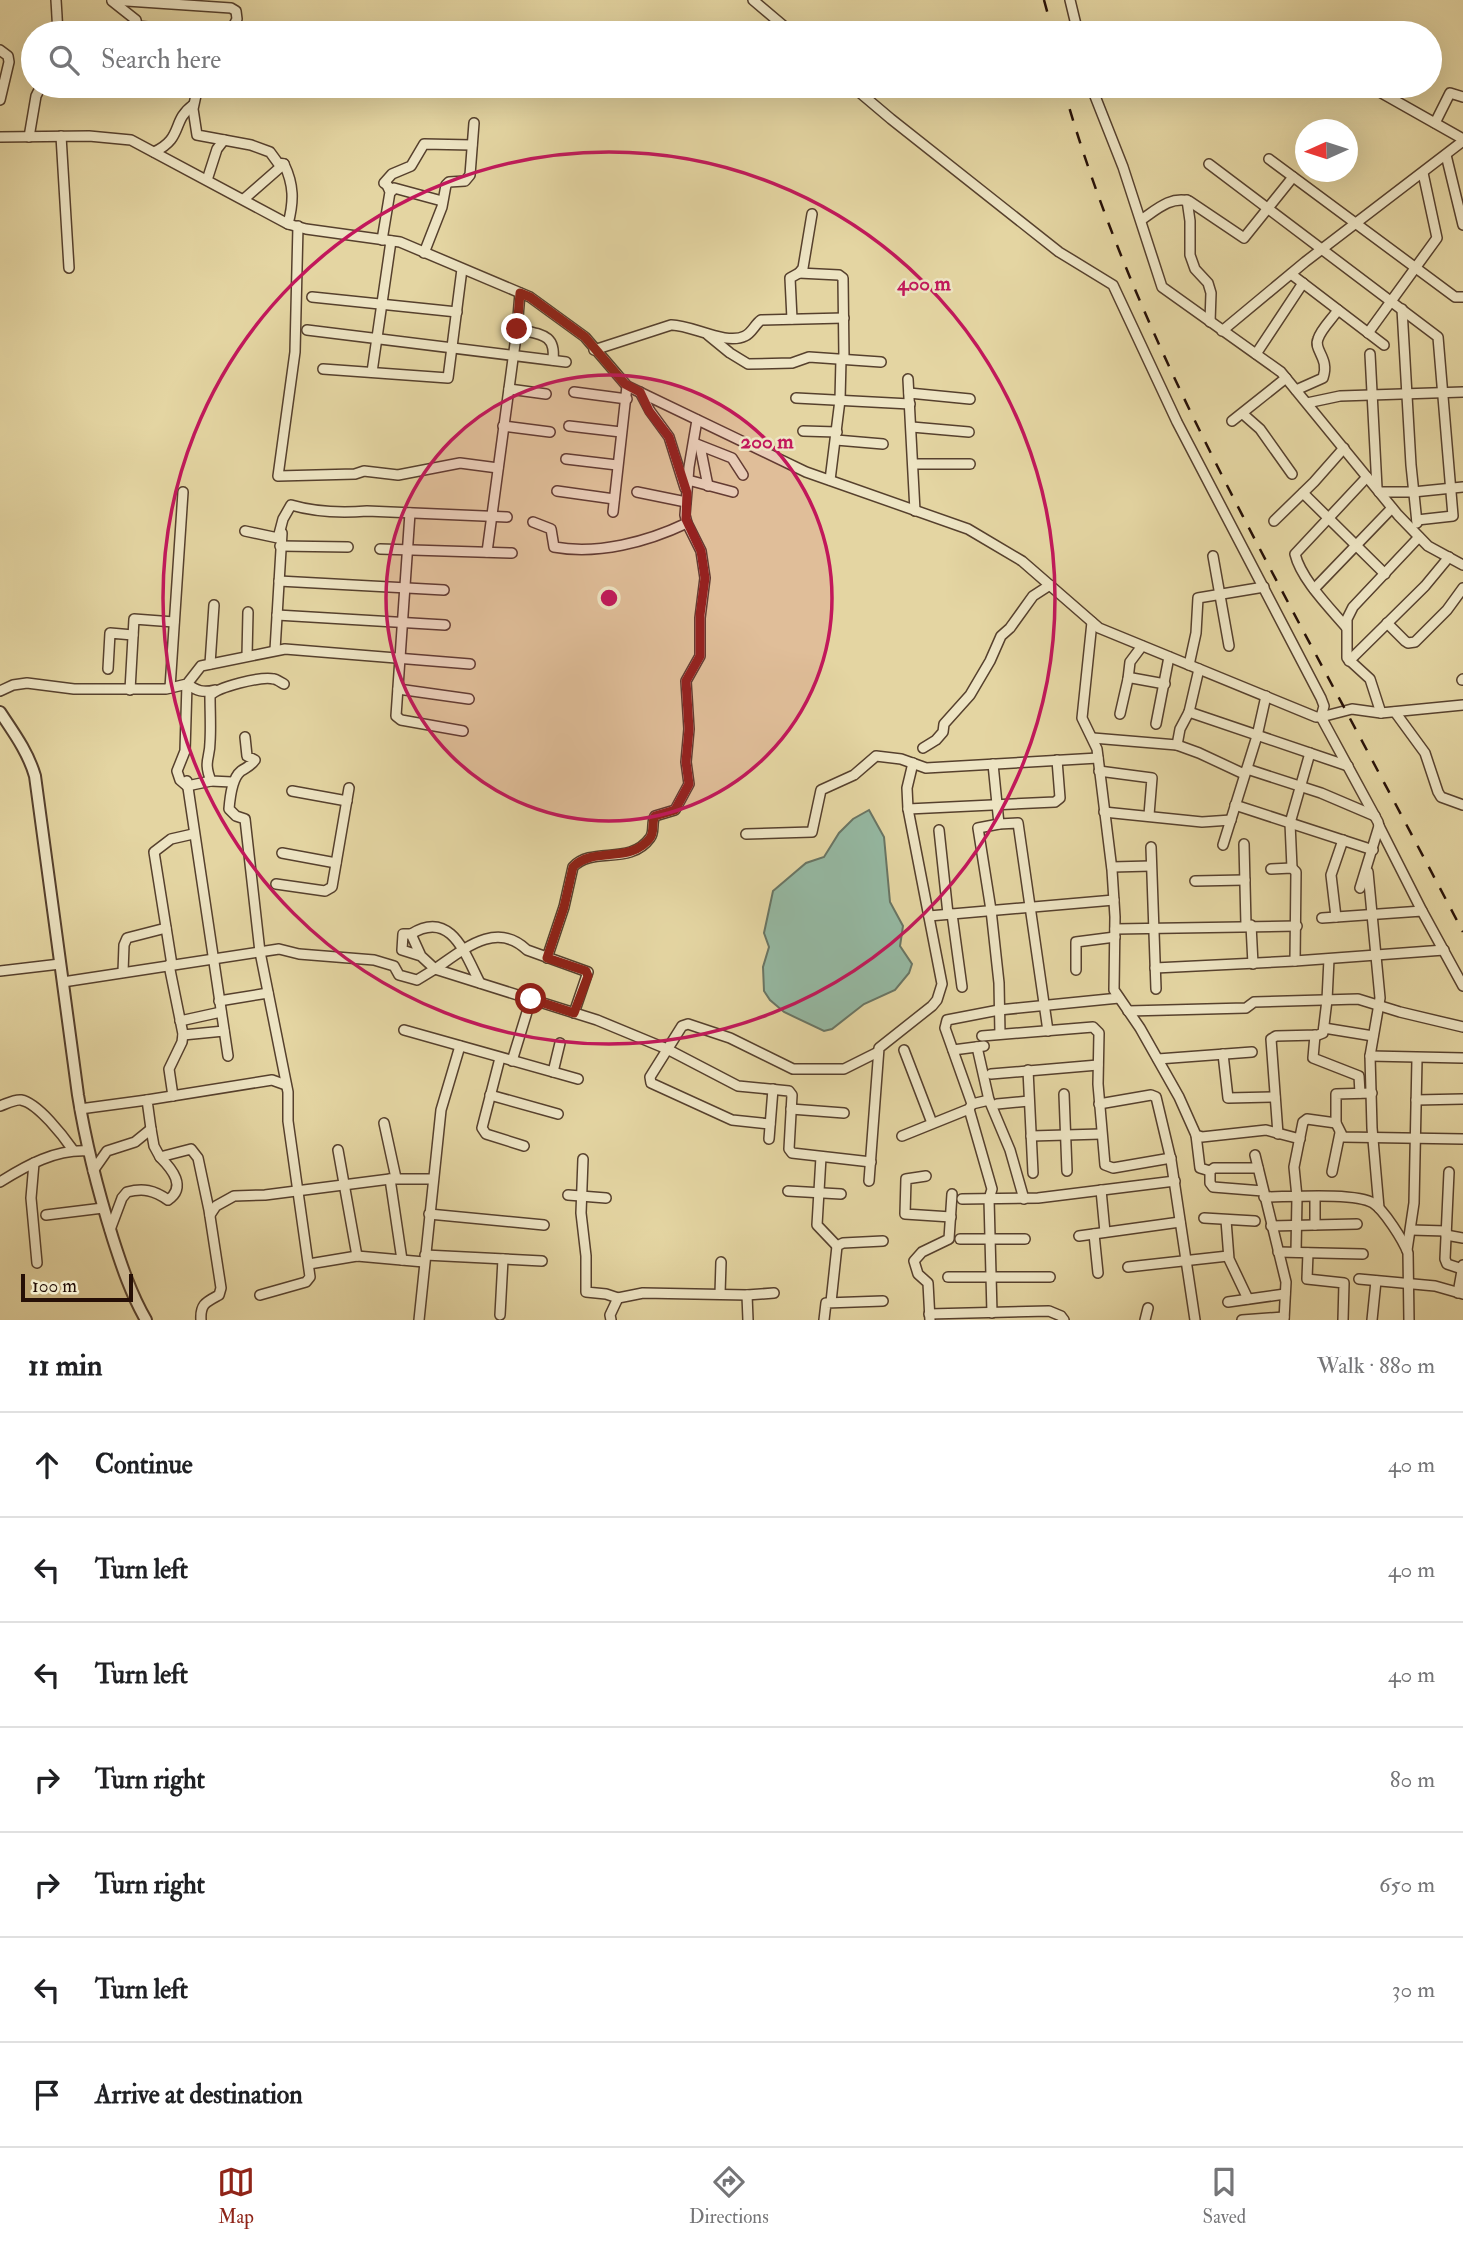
<!DOCTYPE html>
<html lang="en">
<head>
<meta charset="utf-8">
<style>
	body { margin:0; font-family:"IM FELL Double Pica",serif; background:#f2f2f2; color:#202124 }
	.compass { position:absolute; left:1295px; top:119px; width:63px; height:63px; border-radius:50%; background:#fff; box-shadow:0 7px 28px #0002; rotate:267deg }
	.scale { position:absolute; left:21px; bottom:18px; width:112px; box-sizing:border-box; padding-left:7px; border:4px solid #260f06; border-top:0; font-size:19px; line-height:24px; white-space:nowrap; color:#260f06; -webkit-text-stroke:5px #ede4c3; paint-order:stroke }
	.stop { position:absolute; width:21px; height:21px; margin:-16px; border:5px solid #8f2418; border-radius:50%; background:#fff }
	.stop.end { background:#8f2418; border-color:#fff; box-shadow:0 2px 7px #0008 }
	.list { margin:0; padding:0; list-style:none }
	h2 { display:flex; justify-content:space-between; align-items:center; height:91px; margin:0; padding:0 28px; font-size:30px }
	h2 small { font-size:23px; font-weight:400; color:#757577 }
	.list li { display:grid; grid-template-columns:46px 1fr auto; gap:21px; align-items:center; box-sizing:border-box; height:105px; padding:0 28px; border-top:2px solid #e0e0e0 }
	.list b { display:block; font-size:26px; white-space:nowrap }
	.list em { font-size:23px; font-style:normal; color:#757577 }
	.icon { flex:none; width:38px; height:38px; fill:none; stroke:currentColor; stroke-width:2; stroke-linecap:round; stroke-linejoin:round }
	.map { position:relative; flex:none; width:1463px; height:1320px; overflow:hidden }
	.search { position:absolute; background:#fff; box-shadow:0 7px 28px #0002; left:21px; right:21px; top:21px; height:77px; display:flex; align-items:center; gap:18px; box-sizing:border-box; padding:0 24px; border-radius:38px; color:#757577; font-size:26px }
	.sheet { height:826px; background:#fff }
	nav { display:flex; justify-content:space-around; align-items:center; box-sizing:border-box; height:98px; border-top:2px solid #e0e0e0; background:#fff; font-size:19px; color:#757577 }
	nav a { display:grid; justify-items:center; gap:4px }
	nav .on { color:#8f2418 }
	.map>svg:first-child { display:block }
	.water { fill:#95b9a3; stroke:#697564; stroke-width:2 }
	.lines { fill:none; stroke-linecap:round; stroke-linejoin:round }
	.minor-casing { stroke:#56402d; stroke-width:12 }
	.tertiary-casing { stroke:#56402d; stroke-width:14 }
	.minor { stroke:#ede4c3; stroke-width:9 }
	.tertiary { stroke:#ede4c3; stroke-width:10 }
	.rail { stroke:#260f06; stroke-width:2.5; stroke-dasharray:12 12; stroke-linecap:butt }
	.route { stroke:#8f2418; stroke-width:9 }
	.ring { fill:none; stroke:#c2185b; stroke-width:3.5 }
	.centre { fill:#c2185b; stroke:#ede4c3; stroke-width:3.5 }
	.ring-label { font-size:21px; text-anchor:middle; font-weight:bold; fill:#c2185b; stroke:#ede4c3; stroke-width:5; stroke-linejoin:round; paint-order:stroke }
</style>
</head>
<body>
<div class="map">
<svg width="1463" height="1320" viewBox="0 0 1463 1320">
	<rect width="100%" height="100%" fill="#e4d5a2"/>
	<filter id="stains"><feTurbulence type="fractalNoise" baseFrequency=".00286" numOctaves="4"/><feColorMatrix values="0 0 0 0 .2 0 0 0 0 .09 0 0 0 0 .02 0 0 0 .5 -.17"/></filter>
	<radialGradient id="worn" r=".72"><stop offset=".6" stop-color="#630" stop-opacity="0"/><stop offset="1" stop-color="#630" stop-opacity=".3"/></radialGradient>
	<path class="water" d="M869,810L884,837L890,902L903,926L900,946L912,964L909,973L895,990L864,1004L832,1029L824,1031L784,1012L770,1000L764,991L763,967L769,947L764,933L773,891L806,863L824,857L839,833L853,819Z"/>
	<g class="lines">
		<g class="minor-casing">
			<g id="minor">
				<path d="M56,0L58,33"/>
				<path d="M112,0L231,8L236,11L237,19L230,33"/>
				<path d="M753,0L792,33"/>
				<path d="M1070,0L1078,33"/>
				<path d="M112,1L136,20L137,26L190,31"/>
				<path d="M189,33L192,29L232,30"/>
				<path d="M0,50L8,56L9,62L0,100"/>
				<path d="M198,86L193,109L197,135L224,140L217,149L207,180"/>
				<path d="M852,86L891,119L1059,252L1113,285L1177,422L1321,698L1324,706L1321,717L1378,822L1379,826L1360,888"/>
				<path d="M1091,86L1123,167L1162,287L1281,372L1398,515L1428,546L1463,565"/>
				<path d="M1371,87L1463,139"/>
				<path d="M1435,123L1450,93L1463,97"/>
				<path d="M61,136L69,268"/>
				<path d="M0,137L89,136L131,140L288,224L306,229L400,242L530,297L585,337L627,386L806,472L968,529L1022,561L1099,628L1316,717H1321L1352,709L1381,713L1463,705"/>
				<path d="M29,137L36,96L41,86"/>
				<path d="M224,140L251,145L270,152L278,163L284,164C294,185 294,201 288,224"/>
				<path d="M154,152C184,138 171,121 193,105"/>
				<path d="M1446,155L1463,225"/>
				<path d="M1269,159L1455,297H1463"/>
				<path d="M1209,164L1438,337L1453,516L1417,520"/>
				<path d="M387,185L384,183L392,174L411,166L424,144L472,145"/>
				<path d="M244,199L284,164"/>
				<path d="M1187,200L1190,221V255L1195,269L1208,283L1211,293L1210,322"/>
				<path d="M1141,220C1156,210 1170,196 1189,201L1244,238L1293,177"/>
				<path d="M298,226L295,352L278,476L355,474L364,471L398,475L460,463L498,468"/>
				<path d="M382,240L390,192L387,185L392,191L394,188L442,201"/>
				<path d="M424,253L442,207L446,185L449,182L465,181L470,175L474,123"/>
				<path d="M799,273L839,275L843,278L844,359"/>
				<path d="M1291,274L1384,345"/>
				<path d="M312,297L457,312"/>
				<path d="M1402,309L1411,465L1417,523"/>
				<path d="M792,319L790,278L799,273L803,268L812,214"/>
				<path d="M517,329C540,335 556,333 553,360"/>
				<path d="M307,330L566,362"/>
				<path d="M1222,331L1305,262L1463,141"/>
				<path d="M1368,333L1437,238L1423,173"/>
				<path d="M708,335L730,353L748,364L792,363L809,357L881,362"/>
				<path d="M594,350L671,325C690,324 726,346 745,336C752,333 755,324 761,320L844,318"/>
				<path d="M1256,354L1303,283"/>
				<path d="M1370,354L1377,488"/>
				<path d="M323,369L448,378L462,269"/>
				<path d="M372,372L391,241"/>
				<path d="M908,379L915,511"/>
				<path d="M509,389L546,394"/>
				<path d="M1296,390L1323,378C1330,358 1313,350 1318,339C1321,329 1332,319 1338,310"/>
				<path d="M574,392L627,399"/>
				<path d="M640,392L650,411L669,437L685,488"/>
				<path d="M909,393L970,399"/>
				<path d="M796,398L910,404"/>
				<path d="M1307,403L1340,396L1463,392"/>
				<path d="M1243,414L1260,429L1292,474"/>
				<path d="M1232,421L1286,378"/>
				<path d="M503,426L550,432"/>
				<path d="M569,426L621,432"/>
				<path d="M912,427L969,432"/>
				<path d="M803,431L837,432"/>
				<path d="M836,440L883,444"/>
				<path d="M694,443L732,458L743,475"/>
				<path d="M700,446L708,486"/>
				<path d="M566,459L617,465"/>
				<path d="M914,464H970"/>
				<path d="M688,480L733,492"/>
				<path d="M830,480L840,400L841,359"/>
				<path d="M557,491L614,499"/>
				<path d="M637,492L686,502"/>
				<path d="M1379,492H1413L1463,487"/>
				<path d="M1303,493L1385,574"/>
				<path d="M613,512L627,386"/>
				<path d="M410,513L396,716L401,720L463,731"/>
				<path d="M1274,521L1314,482L1344,448"/>
				<path d="M533,522L551,529L554,547C598,555 647,542 687,523"/>
				<path d="M245,531L278,538L283,519L291,505C315,512 342,513 367,511L507,517"/>
				<path d="M280,546L348,547"/>
				<path d="M380,549L512,553"/>
				<path d="M487,552L517,329L520,293"/>
				<path d="M1213,556L1229,646"/>
				<path d="M279,581L444,590"/>
				<path d="M1314,589L1392,508"/>
				<path d="M277,615L445,625"/>
				<path d="M1092,622L1082,718L1097,749L1112,870L1115,917L1114,990L1140,1028L1179,1097L1196,1135L1202,1137L1266,1130L1300,1139"/>
				<path d="M1387,623L1405,641L1408,643L1415,642L1447,610L1463,588"/>
				<path d="M1346,627C1329,607 1301,579 1295,554L1367,477"/>
				<path d="M275,650L282,533"/>
				<path d="M247,656L248,612"/>
				<path d="M1349,661L1425,586L1449,557"/>
				<path d="M210,664L214,605"/>
				<path d="M1189,665L1196,633L1198,598L1264,587"/>
				<path d="M108,669L110,633L133,635"/>
				<path d="M1128,679L1130,662L1142,646"/>
				<path d="M1462,680L1463,679"/>
				<path d="M170,688L183,492"/>
				<path d="M398,689L469,699"/>
				<path d="M130,690L134,619L174,622"/>
				<path d="M0,691L13,685L27,683L74,689H166L187,684L201,666L285,649L470,664"/>
				<path d="M1189,712L1348,766"/>
				<path d="M1395,712L1425,753L1438,792L1441,797L1463,805"/>
				<path d="M1381,713L1370,679L1347,658V619L1353,607L1419,537"/>
				<path d="M1120,714L1128,679L1132,678L1165,684"/>
				<path d="M1156,724L1169,657"/>
				<path d="M245,737L247,756L255,760C251,766 247,767 241,771C232,778 230,797 229,809L236,816L245,819L260,952L288,1092V1121L310,1277L306,1282L260,1295"/>
				<path d="M1093,738L1177,745L1199,753L1244,774"/>
				<path d="M1177,745L1180,729L1189,712L1199,669"/>
				<path d="M923,748L936,740L943,732L944,724L970,695L990,661L1001,636L1010,628L1033,596L1050,585"/>
				<path d="M993,764L999,824L1018,823L1048,1031"/>
				<path d="M1247,769L1321,793L1375,816"/>
				<path d="M1099,771L1152,778L1149,815"/>
				<path d="M187,781L228,1056"/>
				<path d="M211,781L187,786L180,780L177,771L185,751L187,684C197,691 203,693 215,690"/>
				<path d="M232,782L211,781C203,761 210,759 210,742C211,727 210,711 210,696C217,687 261,676 274,679C276,679 282,683 284,684"/>
				<path d="M292,791L347,801"/>
				<path d="M1235,805L1373,850"/>
				<path d="M908,809L1055,802L1060,798L1057,760"/>
				<path d="M1104,812L1202,822L1231,820"/>
				<path d="M999,824L978,828L991,910L999,983L1000,1034"/>
				<path d="M1379,826L1422,911"/>
				<path d="M939,830L948,914"/>
				<path d="M746,834L812,832L821,790L854,775L876,756L901,759L926,768L1098,758"/>
				<path d="M1244,844L1246,925"/>
				<path d="M1223,845L1257,736L1266,696"/>
				<path d="M1151,847L1156,989"/>
				<path d="M282,853L336,863"/>
				<path d="M1112,867L1151,866"/>
				<path d="M1292,868L1290,823L1310,753"/>
				<path d="M1271,869L1292,868L1296,872L1295,961"/>
				<path d="M1368,872L1380,998L1370,1056L1372,1128L1379,1208"/>
				<path d="M1195,881L1245,880"/>
				<path d="M276,884L325,891L332,887L349,788"/>
				<path d="M952,914L962,987"/>
				<path d="M929,916L1114,900"/>
				<path d="M1336,917L1331,875L1343,840"/>
				<path d="M1322,918L1422,911L1463,986"/>
				<path d="M1251,925L1253,964"/>
				<path d="M1115,929L1297,926"/>
				<path d="M411,934C451,909 465,954 480,983"/>
				<path d="M421,956L411,934H403L402,950L421,956L435,969C463,950 496,920 527,950L588,972L574,1013"/>
				<path d="M547,958L564,907L573,867C592,846 630,866 650,838C655,832 651,823 655,816L675,810L689,784L686,762L689,729L686,681L700,656V618L705,578L701,551L687,523L685,515L689,467L697,420"/>
				<path d="M169,965L183,1034L182,1042L169,1069L173,1096"/>
				<path d="M172,965L154,852L171,839L193,834"/>
				<path d="M1155,968L1295,961L1444,950"/>
				<path d="M1076,970V942L1115,937"/>
				<path d="M0,971L60,964"/>
				<path d="M123,972L124,945L127,938L166,928"/>
				<path d="M63,982L279,949L299,954L374,960L394,966L399,975L417,980L435,969L597,1020L667,1049L738,1086L789,1091L792,1095L789,1149L792,1153L871,1162"/>
				<path d="M219,1001L268,993"/>
				<path d="M1128,1011L1246,1008L1254,1002L1358,999L1400,1012L1463,1027"/>
				<path d="M180,1021L221,1012"/>
				<path d="M1324,1028L1373,1036"/>
				<path d="M404,1030L578,1079"/>
				<path d="M183,1035L224,1031"/>
				<path d="M1315,1035L1313,1058L1359,1076L1360,1093"/>
				<path d="M982,1036L1093,1027L1099,1033L1098,1084L1105,1165L1113,1168L1171,1158"/>
				<path d="M977,1047L989,1100"/>
				<path d="M904,1050L932,1123"/>
				<path d="M953,1050L984,1046"/>
				<path d="M1223,1054L1228,1098L1275,1097"/>
				<path d="M1370,1056L1463,1058"/>
				<path d="M500,1058L482,1128L486,1134L524,1146"/>
				<path d="M1158,1059L1252,1052"/>
				<path d="M512,1061L531,999"/>
				<path d="M1028,1070L1033,1173"/>
				<path d="M553,1072L560,1043"/>
				<path d="M991,1074L1098,1065"/>
				<path d="M1372,1093L1336,1094V1123L1343,1137L1463,1139"/>
				<path d="M1064,1094L1067,1171"/>
				<path d="M490,1095L558,1114"/>
				<path d="M1416,1100L1463,1099"/>
				<path d="M972,1104L989,1100L1010,1150L1024,1199"/>
				<path d="M997,1104L1029,1101"/>
				<path d="M1099,1104L1151,1095L1156,1097L1171,1160L1195,1320"/>
				<path d="M0,1106C6,1104 15,1099 21,1100C38,1103 64,1137 73,1150"/>
				<path d="M80,1109L147,1100"/>
				<path d="M791,1109L844,1113"/>
				<path d="M969,1109L992,1189L989,1199L992,1313"/>
				<path d="M384,1123L396,1178"/>
				<path d="M770,1124L732,1120L651,1083L650,1077L682,1026L688,1024L730,1038L793,1069H844L878,1052"/>
				<path d="M151,1129L147,1100L272,1080L286,1085"/>
				<path d="M1278,1134L1271,1039L1276,1036L1318,1035L1323,1033L1327,1000L1329,959"/>
				<path d="M1196,1135L1200,1168L1210,1171"/>
				<path d="M902,1136L969,1109L972,1104L945,1028L947,1020L999,1010L1119,998"/>
				<path d="M1031,1136L1101,1134"/>
				<path d="M769,1139L773,1089"/>
				<path d="M338,1150L357,1256"/>
				<path d="M1255,1155L1286,1282L1284,1320"/>
				<path d="M821,1157L817,1225L837,1246"/>
				<path d="M583,1159L581,1213L586,1256V1292L606,1294L618,1298L610,1315L611,1320"/>
				<path d="M34,1163L31,1198L37,1263"/>
				<path d="M1258,1168H1214L1210,1171V1183L1213,1187L1263,1191"/>
				<path d="M93,1171L107,1151L135,1142L151,1129L154,1146L160,1157L191,1149L198,1158L209,1210L221,1288L219,1295C206,1302 200,1304 201,1320"/>
				<path d="M1332,1172L1340,1133"/>
				<path d="M1449,1172L1445,1259L1447,1264L1462,1269"/>
				<path d="M926,1176L906,1179L905,1214L951,1217"/>
				<path d="M390,1179L402,1260"/>
				<path d="M869,1181L879,1048L932,1006L937,1000L942,984L908,809L907,788L913,763"/>
				<path d="M0,1182C27,1165 56,1149 88,1151"/>
				<path d="M1101,1190L1105,1232"/>
				<path d="M788,1191L841,1194"/>
				<path d="M568,1195L606,1198"/>
				<path d="M1264,1197C1287,1197 1356,1192 1373,1203C1384,1210 1403,1240 1408,1253L1409,1320"/>
				<path d="M1315,1197V1225"/>
				<path d="M962,1199L1038,1198L1175,1181"/>
				<path d="M429,1214L544,1225"/>
				<path d="M46,1215L103,1208"/>
				<path d="M210,1215L216,1206L234,1196L265,1195L390,1179H433"/>
				<path d="M1204,1218L1255,1221"/>
				<path d="M1226,1220L1229,1259L1248,1299"/>
				<path d="M1271,1226L1357,1224"/>
				<path d="M110,1230L122,1198L127,1192C143,1188 154,1190 168,1200C187,1187 172,1169 160,1157"/>
				<path d="M1411,1230L1446,1231"/>
				<path d="M1094,1234L1098,1273"/>
				<path d="M1446,1235L1463,1238"/>
				<path d="M1079,1236L1180,1222"/>
				<path d="M960,1239H1025"/>
				<path d="M1407,1250L1414,1203L1417,1059"/>
				<path d="M1278,1252L1363,1254"/>
				<path d="M1296,1252L1297,1197L1294,1167L1303,1122L1307,1119L1336,1123"/>
				<path d="M1308,1253L1307,1279L1344,1283L1343,1320"/>
				<path d="M425,1255L542,1261"/>
				<path d="M309,1264L357,1256L424,1262"/>
				<path d="M1128,1267L1228,1256"/>
				<path d="M948,1277H1050"/>
				<path d="M1359,1279L1435,1286L1463,1294"/>
				<path d="M1458,1293L1463,1265"/>
				<path d="M720,1294L721,1262"/>
				<path d="M747,1295L748,1320"/>
				<path d="M618,1298L643,1293L747,1295L774,1293"/>
				<path d="M831,1302L837,1246L843,1243L883,1241"/>
				<path d="M1228,1302L1285,1294"/>
				<path d="M929,1314L1049,1311L1061,1316L1064,1320"/>
				<path d="M500,1315L503,1259"/>
				<path d="M419,1320L441,1110L460,1046"/>
				<path d="M824,1320L826,1303L883,1301"/>
				<path d="M930,1320L928,1283L918,1274L914,1261L922,1252L949,1239L952,1194"/>
				<path d="M1145,1320L1148,1308"/>
				<path d="M1242,1320L1284,1317"/>
				<path d="M1372,1320L1376,1281"/>
			</g>
		</g>
		<g class="tertiary-casing">
			<path id="tertiary" d="M0,712C14,733 28,752 35,776L78,1095C86,1145 98,1191 113,1239C122,1267 131,1294 146,1320"/>
		</g>
		<use href="#minor" class="minor"/>
		<use href="#tertiary" class="tertiary"/>
		<g class="rail">
			<path d="M1044,0L1053,33"/>
			<path d="M1063,86C1116,275 1207,450 1299,623C1354,726 1409,829 1463,932"/>
		</g>
	</g>
	<g class="lines">
		<path class="route" d="M517,329L520,293L530,297L585,337L625,384L640,392L649,411L669,437L687,493L686,519L701,551L705,578L700,615V656L686,681L689,729L686,762L689,784L675,810L655,816C651,823 655,831 650,838C631,864 593,846 573,867L564,907L547,958L586,971L588,976L574,1013L531,999"/>
	</g>
	<circle cx="609" cy="598" r="223" fill="#c2185b" fill-opacity=".12"/>
	<g class="ring">
		<circle cx="609" cy="598" r="223"/>
		<circle cx="609" cy="598" r="446"/>
	</g>
	<circle cx="609" cy="598" r="10" class="centre"/>
	<g class="ring-label">
		<text x="924" y="290">400 m</text>
		<text x="767" y="448">200 m</text>
	</g>
	<rect width="100%" height="100%" filter="url(#stains)"/>
	<rect width="100%" height="100%" fill="url(#worn)"/>
</svg>
<svg class="compass" viewBox="-18 -18 36 36"><path d="M0-13l5 13h-10z" fill="#e53935"/><path d="M0 13l5-13h-10z" fill="#757577"/></svg>
<div class="scale">100 m</div>
<div class="stop" style="left:531px;top:999px"></div>
<div class="stop end" style="left:517px;top:329px"></div>
<div class="search"><svg class="icon" aria-label="search" viewBox="0 0 24 24"><circle cx="10" cy="10" r="6"/><path d="M15 15l6 6"/></svg>Search here</div>
</div>
<section class="sheet">
<h2>11 min<small>Walk · 880 m</small></h2>
<ul class="list">
<li><svg class="icon" aria-label="ahead" viewBox="0 0 24 24"><path d="M12 20V5M6 11l6-6 6 6"/></svg><div><b>Continue</b></div><em>40 m</em></li>
<li><svg class="icon" aria-label="left" viewBox="0 0 24 24"><path d="M17 20v-9H6M10 6l-5 5 5 5"/></svg><div><b>Turn left</b></div><em>40 m</em></li>
<li><svg class="icon" aria-label="left" viewBox="0 0 24 24"><path d="M17 20v-9H6M10 6l-5 5 5 5"/></svg><div><b>Turn left</b></div><em>40 m</em></li>
<li><svg class="icon" aria-label="right" viewBox="0 0 24 24"><path d="M7 20v-9h11M14 6l5 5-5 5"/></svg><div><b>Turn right</b></div><em>80 m</em></li>
<li><svg class="icon" aria-label="right" viewBox="0 0 24 24"><path d="M7 20v-9h11M14 6l5 5-5 5"/></svg><div><b>Turn right</b></div><em>650 m</em></li>
<li><svg class="icon" aria-label="left" viewBox="0 0 24 24"><path d="M17 20v-9H6M10 6l-5 5 5 5"/></svg><div><b>Turn left</b></div><em>30 m</em></li>
<li><svg class="icon" aria-label="arrive" viewBox="0 0 24 24"><path d="M6 21V4h12l-3 4 3 4H6"/></svg><div><b>Arrive at destination</b></div></li>
</ul>
</section>
<nav>
<a class="on"><svg class="icon" aria-label="map" viewBox="0 0 24 24"><path d="M3 6l6-2 6 2 6-2v14l-6 2-6-2-6 2zM9 4v14M15 6v14"/></svg>Map</a>
<a><svg class="icon" aria-label="directions" viewBox="0 0 24 24"><path d="M12 3l9 9-9 9-9-9zM9 14v-3h6M13 9l2 2-2 2"/></svg>Directions</a>
<a><svg class="icon" aria-label="saved" viewBox="0 0 24 24"><path d="M7 4h10v16l-5-4-5 4z"/></svg>Saved</a>
</nav>
</body>
</html>
